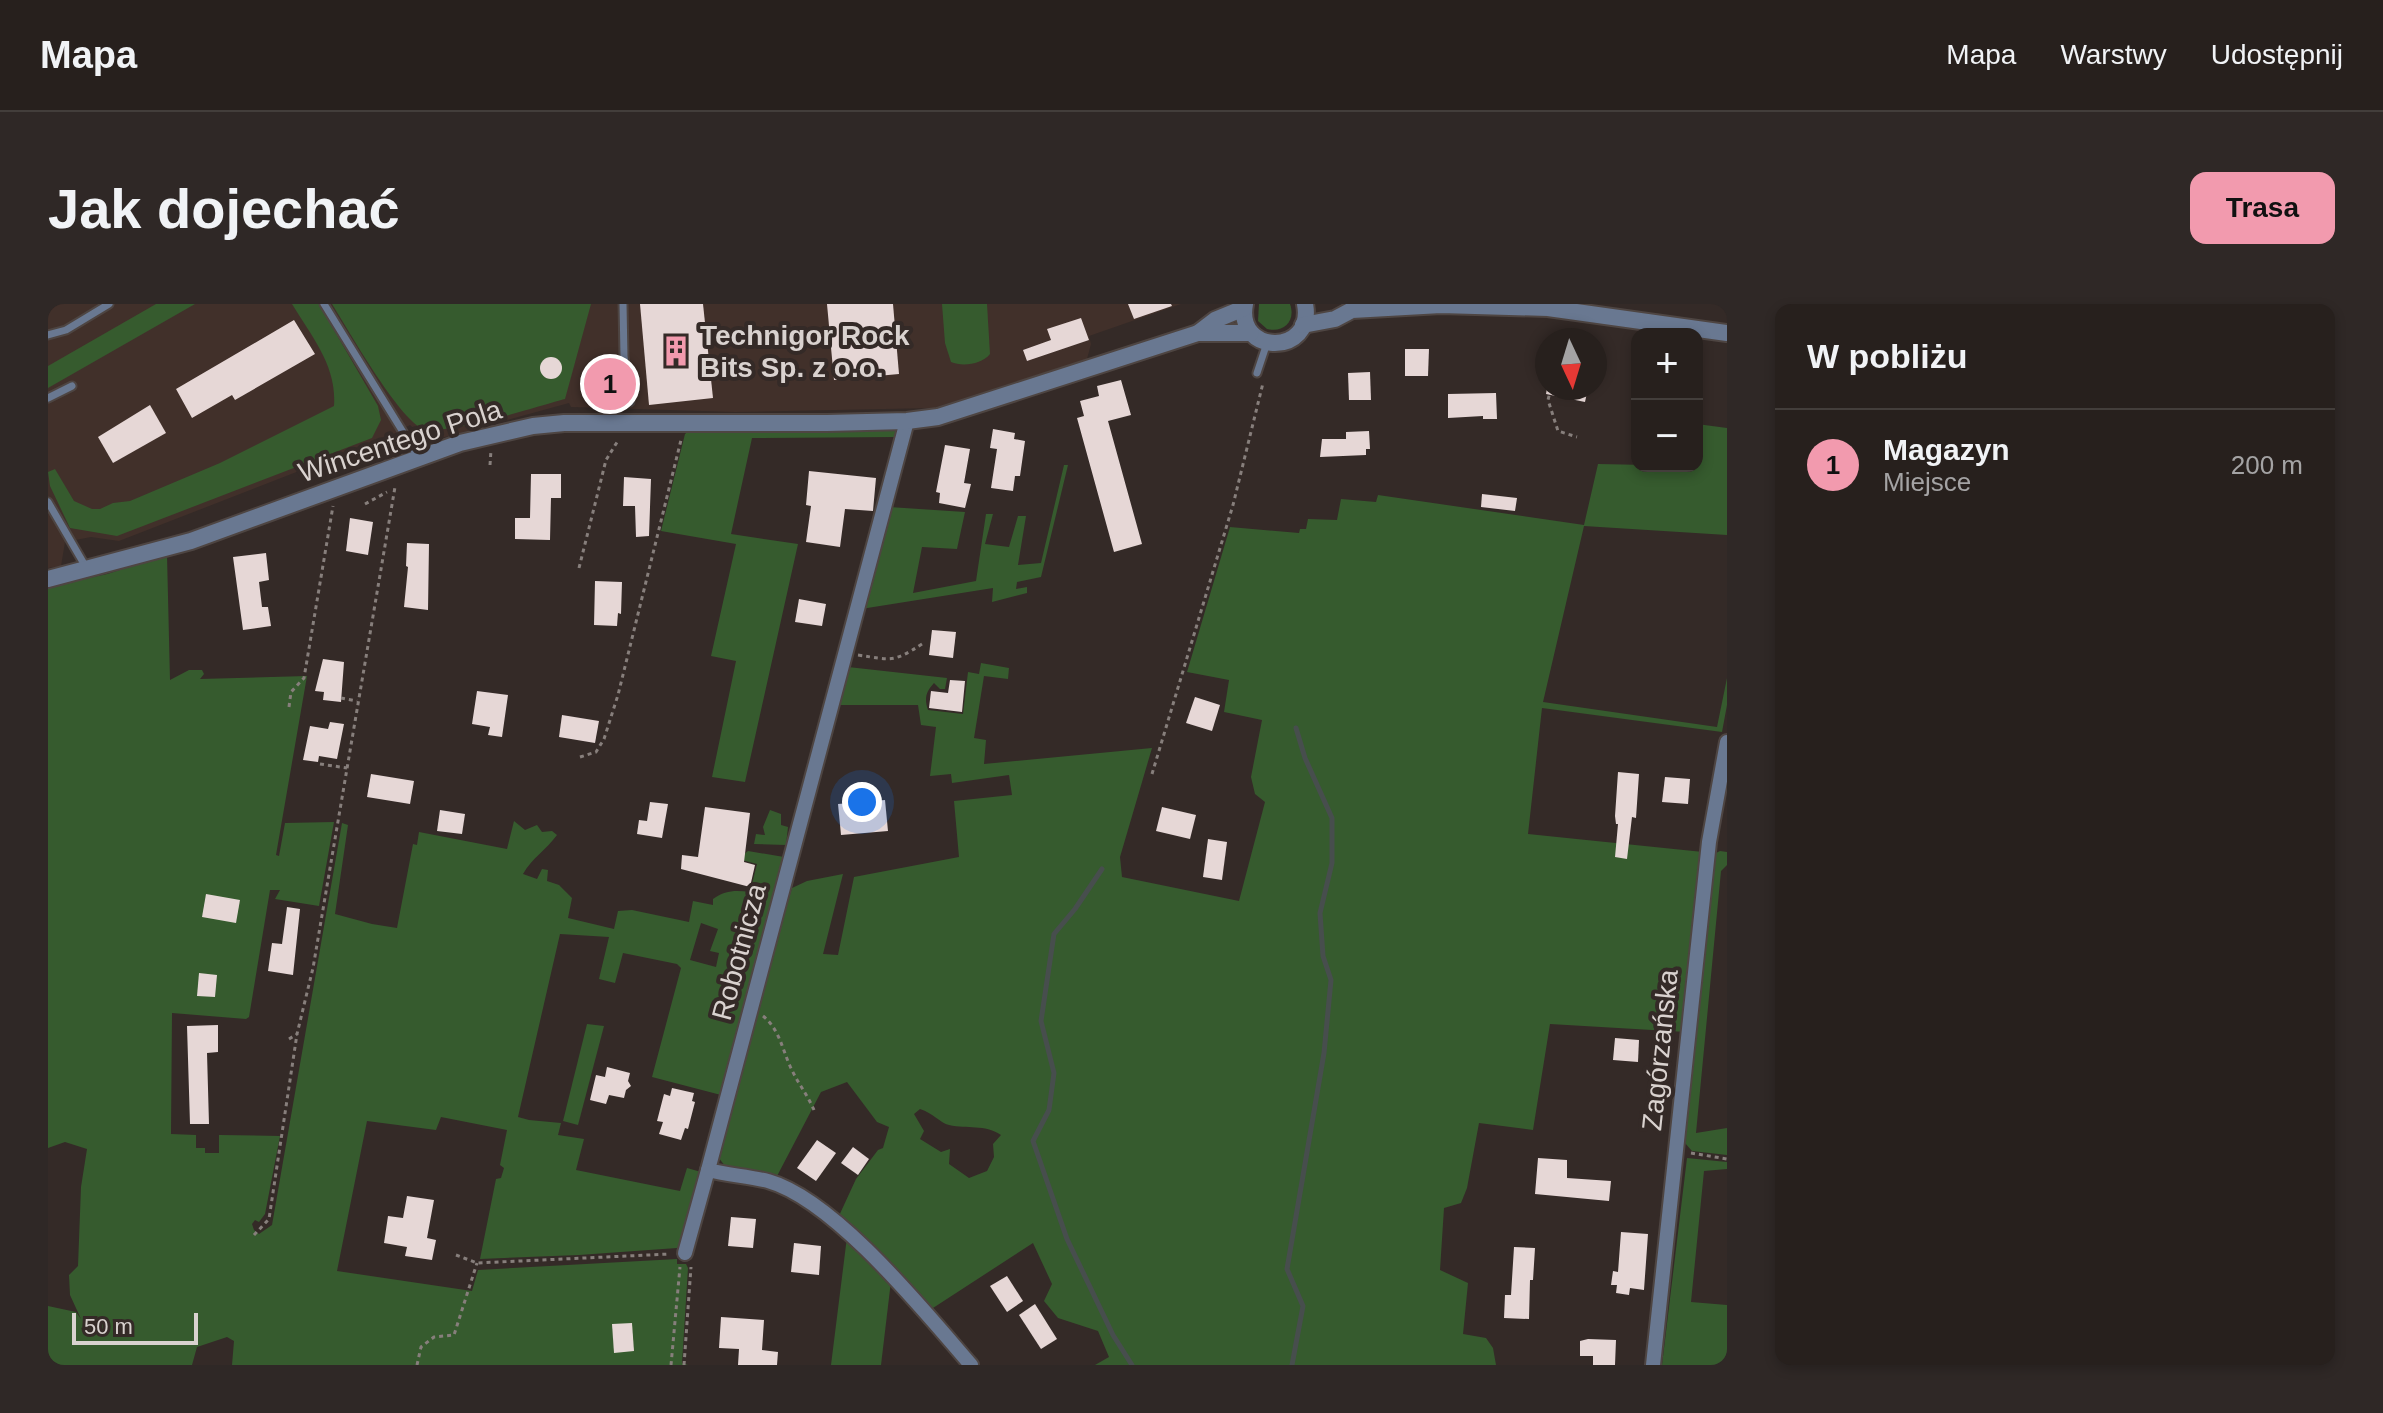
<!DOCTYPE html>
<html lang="pl">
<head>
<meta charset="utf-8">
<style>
	body { margin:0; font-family:Helvetica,sans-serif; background:#2f2826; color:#f1f3f6 }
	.controls { position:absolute; right:24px; top:24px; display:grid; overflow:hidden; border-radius:16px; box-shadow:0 4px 12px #0003 }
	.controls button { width:72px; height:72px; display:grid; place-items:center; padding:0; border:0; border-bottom:2px solid #433e3b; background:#27201d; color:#f1f3f6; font:40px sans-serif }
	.compass { position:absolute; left:1487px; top:24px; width:72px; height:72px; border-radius:50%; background:#27201d; box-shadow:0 4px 12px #0003; rotate:176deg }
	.scale { position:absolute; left:24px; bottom:20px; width:126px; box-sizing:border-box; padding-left:8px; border:4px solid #d9d2cf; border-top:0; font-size:22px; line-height:28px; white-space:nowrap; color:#d9d2cf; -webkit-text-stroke:6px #342a27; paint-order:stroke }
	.you { position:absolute; left:814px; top:498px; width:28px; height:28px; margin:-20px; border:6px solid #fff; border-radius:50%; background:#1a73e8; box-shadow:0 0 0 12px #1a73e833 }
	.badge { display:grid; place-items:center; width:52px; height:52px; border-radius:50%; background:#f29aae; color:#111; font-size:26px; font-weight:700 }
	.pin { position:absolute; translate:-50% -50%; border:4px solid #fff; box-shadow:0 2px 8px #0006 }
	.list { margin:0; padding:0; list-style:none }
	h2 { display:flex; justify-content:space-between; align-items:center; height:104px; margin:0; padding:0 32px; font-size:34px }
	h2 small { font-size:26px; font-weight:400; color:#a4a3a4 }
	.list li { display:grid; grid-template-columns:52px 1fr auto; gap:24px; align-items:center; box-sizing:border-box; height:112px; padding:0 32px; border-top:2px solid #433e3b }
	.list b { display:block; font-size:30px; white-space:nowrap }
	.list p { margin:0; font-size:26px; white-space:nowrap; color:#a4a3a4 }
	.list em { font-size:26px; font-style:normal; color:#a4a3a4 }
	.map { position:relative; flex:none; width:1679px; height:1061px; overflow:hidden; border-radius:16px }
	header { display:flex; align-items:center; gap:48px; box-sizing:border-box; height:112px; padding:0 40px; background:#27201d; border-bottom:2px solid #433e3b }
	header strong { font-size:38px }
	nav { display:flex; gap:44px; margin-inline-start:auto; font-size:28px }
	.intro { display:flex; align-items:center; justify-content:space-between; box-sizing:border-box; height:192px; padding:0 48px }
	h1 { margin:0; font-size:56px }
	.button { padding:20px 36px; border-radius:16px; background:#f29aae; color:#111; font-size:28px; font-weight:700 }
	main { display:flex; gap:48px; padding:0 48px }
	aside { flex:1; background:#27201d; border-radius:16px; box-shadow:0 4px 12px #0003 }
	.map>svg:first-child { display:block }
	.built { fill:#41302a }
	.green { fill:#365b2e; fill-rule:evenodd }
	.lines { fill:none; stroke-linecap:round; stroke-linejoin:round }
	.stream { stroke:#474e4d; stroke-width:5 }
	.building { fill:#e6d7d6 }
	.service-casing { stroke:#4e4542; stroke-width:11 }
	.minor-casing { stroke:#4e4542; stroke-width:18 }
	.tertiary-casing { stroke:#4e4542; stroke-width:20 }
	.path { stroke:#877f7c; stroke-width:3; stroke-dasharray:4 4; stroke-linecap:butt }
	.service { stroke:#697891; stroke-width:7 }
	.minor { stroke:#697891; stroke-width:14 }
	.tertiary { stroke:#697891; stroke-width:16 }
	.labels { text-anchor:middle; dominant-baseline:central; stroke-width:8; stroke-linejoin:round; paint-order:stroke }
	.poi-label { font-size:28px; font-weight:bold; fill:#d9d2cf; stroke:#342a27; text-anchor:start }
	.street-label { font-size:28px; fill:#d9d2cf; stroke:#342a27 }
</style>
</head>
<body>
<header>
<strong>Mapa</strong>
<nav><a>Mapa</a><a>Warstwy</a><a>Udostępnij</a></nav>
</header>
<div class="intro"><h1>Jak dojechać</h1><a class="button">Trasa</a></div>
<main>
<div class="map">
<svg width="1679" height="1061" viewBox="0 0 1679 1061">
	<rect width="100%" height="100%" fill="#342a27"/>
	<path class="built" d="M0,0H1133L1041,32L1043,40L1039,55L886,104L687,108L523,103L521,99L390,135L372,130L362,121L344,131L71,237L43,233L17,238L13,262L0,264Z"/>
	<g class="green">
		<path d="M108,0H147L0,84V62Z"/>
		<path d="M244,0H271L330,102L333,116L324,134L69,232L22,224L2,182L0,168L7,165L26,197L44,205H52L65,199L82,197L172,159L286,102C289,62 264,33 244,0Z"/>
		<path d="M284,0H543L517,95C490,102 396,133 374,124C351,115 299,24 284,0Z"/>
		<path d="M894,0H939L942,50C934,60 915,63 903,58L897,39Z"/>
		<path d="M1211,0H1242C1248,17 1236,29 1219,25L1210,17Z"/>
		<path d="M1649,120L1679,124V231L1536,222L1495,398L1669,423L1679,374V401L1674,428L1494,404L1480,530L1655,548L1638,728L1502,720L1485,826L1431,819L1419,884L1413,899L1396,904L1392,966L1420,979L1415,1030L1438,1034L1445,1044L1448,1061H1047L1061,1053L1050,1027L1010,1014L996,997L1004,980L985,939L885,1004L790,914L808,875L830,846L835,844L841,823L829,818L799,778L773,788L728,874L681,867L670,853L700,734L744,584L759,577L795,570L775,650L790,651L806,573L911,553L906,497L964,491L961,471L904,479L903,470L882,472L888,423L873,421L870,401H791L771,481L769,480L800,363L899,374L897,385H892L886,379C878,388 876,394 880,406L915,410L920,368L931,370L933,359L961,364L960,375L936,372L926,434L938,436L936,460L1104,444L1072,553L1074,573L1191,597L1217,498L1207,490L1203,473L1214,416L1176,408L1181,376L1139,368L1182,223L1251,229L1252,225H1258L1260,215L1289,216L1293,195L1328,198L1330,191L1536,221L1550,160L1649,162ZM872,805C885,809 892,819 901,821C920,825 936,820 953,831L945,840L946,853L939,867L921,874L901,860L902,845L893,848L872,835L876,827L866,810Z"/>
		<path d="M643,125L849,127V133L704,134L683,230L750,240L697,478L664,473L688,357L663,352L688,240L613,227L637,130Z"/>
		<path d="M1016,161H1020L993,273L969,278L968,285L979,283V289L944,298L945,284L813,305L841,203L917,208L909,245L874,243L865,289L928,277L938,210H945L937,240L961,243L970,212H978L970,261L993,259Z"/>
		<path d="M119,251L122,376L141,366H154L156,370L152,375L259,372L228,551L231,552L237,519L286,518L271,602L227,595L232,586H222L201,713L198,715L124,709L123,830L148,831V844H157V849H171V831L232,832L217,910L211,918L207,916L204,920L206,926L211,930L224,921L294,519L300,521L287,610L324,620L349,624L365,540L369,541L371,528L459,545L466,517L477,526L489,521L494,528L504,527L509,531C498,546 484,554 475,570L489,575L494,565L500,566L499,577L511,581L524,594L520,614L566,625L570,607L584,606L641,618L645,597L665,601V595C677,586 688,586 702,588L709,560L690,555L700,547L736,553L673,791L604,773L633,664L629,660L575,649L567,679L551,675L561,633L512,630L470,813L481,816L513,819L510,831L536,835L528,866L632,887L639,864L653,868L636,935L629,944L531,951L432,955L448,875L453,874L456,864L452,861L459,826L393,813L388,826L319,817L289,967L424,987L430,966L629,955V960H638L640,964L634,1059L640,1061H184L186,1037L179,1033L149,1043L144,1061H0V1002L28,1008L33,1015L22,991L21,971L30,962L33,883L39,845L17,838L0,844V283L59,270ZM653,619L670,625L662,647L671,649L668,663L642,656Z"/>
		<path d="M722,506L733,510V521L740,523L738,541L706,540L708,530L717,531L715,523Z"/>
		<path d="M1672,547L1679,548V561L1673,567L1648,829L1679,824V851L1644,847L1637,839L1668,549Z"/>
		<path d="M539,720L556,722L530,821L515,817Z"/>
		<path d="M1639,854L1679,858V865L1656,867L1643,998L1679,1001V1061H1614Z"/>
		<path d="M799,933L843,977L833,1061H783Z"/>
	</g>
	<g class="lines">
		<g class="stream">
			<path d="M1054,565L1027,605L1006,630L993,717L1006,769L1001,806L985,837L1019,935L1065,1031L1084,1061"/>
			<path d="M1244,1061L1255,1002L1239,965L1276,749L1283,676L1275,652L1272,609L1284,559V514L1257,454L1248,424"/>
		</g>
	</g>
	<g class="building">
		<path d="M592,0H655L665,94L601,101Z"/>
		<path d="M779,0H845L851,70L786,76Z"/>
		<path d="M1080,0H1123L1124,2L1086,15Z"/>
		<path d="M1033,14L1041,36L979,57L975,46L1003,36L999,25Z"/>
		<path d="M246,16L267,50L187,96L184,91L144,114L128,85Z"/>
		<path d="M1357,45H1381L1380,72H1357Z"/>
		<circle cx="503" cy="64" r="11"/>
		<path d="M570,59L574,99L552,100L549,61Z"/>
		<path d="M1322,68L1323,96H1301L1300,69Z"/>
		<path d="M1073,76L1083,111L1060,117L1094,240L1066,248L1029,114L1036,112L1032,97L1051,92L1049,82Z"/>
		<path d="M1499,84H1540L1537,98L1498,90Z"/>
		<path d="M1448,89L1449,115H1435V112L1400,114V90Z"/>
		<path d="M102,101L118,129L65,159L50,133Z"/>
		<path d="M945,125L967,129L966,135L977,137L972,172H967L965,187L943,184L949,145L942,144Z"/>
		<path d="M1321,127L1322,145H1318V151L1272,153L1274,135H1298V128Z"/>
		<path d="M897,141L922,145L916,179L923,180L917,204L891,199L892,189L888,188Z"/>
		<path d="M761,167L828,174L825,207L797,205L792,243L758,238L763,202L758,201Z"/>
		<path d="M483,170H513V194H503L502,236L467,235V214H482Z"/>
		<path d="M576,173L603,175L601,232L588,233L587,202H575Z"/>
		<path d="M1434,190L1469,194L1467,207L1433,203Z"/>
		<path d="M302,214L325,218L320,251L298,247Z"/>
		<path d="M359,239L381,240L380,306L356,303L360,263L358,262Z"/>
		<path d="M218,249L221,276L211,278L214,303H220L223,322L195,326L185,253Z"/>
		<path d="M547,277L574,278L573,310L570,309L569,322L546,321Z"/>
		<path d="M751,295L778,300L774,322L747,318Z"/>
		<path d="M884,326L908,328L905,354L881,351Z"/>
		<path d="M275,355L296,358L293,398L275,396L276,388L267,387Z"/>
		<path d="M902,376L917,377L914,408L881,404L883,387L900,389Z"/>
		<path d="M429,387L460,391L454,433L440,431L442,423L424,420Z"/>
		<path d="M1147,393L1172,401L1164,427L1138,419Z"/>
		<path d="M514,411L551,417L547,439L511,433Z"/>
		<path d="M282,418L296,420L289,455L271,452L270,458L255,456L262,422L280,425Z"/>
		<path d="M1570,468L1591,470L1588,514L1584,513L1579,555L1567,553L1570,520H1568L1567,512Z"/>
		<path d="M323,470L366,477L362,500L319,493Z"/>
		<path d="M1617,473L1642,475L1640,500L1614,498Z"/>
		<path d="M837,496L840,527L793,531L790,500Z"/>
		<path d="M602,498L620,500L614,534L589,530L591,516L599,517Z"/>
		<path d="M657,503L702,509L696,558L707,561L702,583L633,565L634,551L650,553Z"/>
		<path d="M1114,503L1148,511L1142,535L1108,527Z"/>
		<path d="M392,506L417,510L414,530L389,527Z"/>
		<path d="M1160,535L1179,538L1174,576L1155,573Z"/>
		<path d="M158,590L192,596L188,619L154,613Z"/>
		<path d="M239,603L252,605L245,671L220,667L224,639L234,640Z"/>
		<path d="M151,669L169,671L167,693L149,692Z"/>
		<path d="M170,721V748L159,749L161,820H142L139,722Z"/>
		<path d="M1567,734L1591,736L1590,758L1565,756Z"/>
		<path d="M559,763L582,769L580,777L583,782L578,786L576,794L561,791L558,800L542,796L548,771L557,773Z"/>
		<path d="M624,784L646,789L644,797L647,798L640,825L637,824L633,836L611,830L615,818L609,817L616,790L622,792Z"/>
		<path d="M769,836L788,849L768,877L749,864Z"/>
		<path d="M805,843L821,855L810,871L793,859Z"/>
		<path d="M1490,854L1519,856V874L1563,877L1561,897L1487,890Z"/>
		<path d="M359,892L386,896L379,934L388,936L384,956L357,952L359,943L336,939L340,912L355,914Z"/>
		<path d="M683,913L708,915L705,944L680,942Z"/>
		<path d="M1573,928L1600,930L1596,986L1582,984L1581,991L1568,989L1569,981H1563L1565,967L1570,968Z"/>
		<path d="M746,939L773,942L771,971L743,968Z"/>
		<path d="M1466,943L1487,944L1485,976H1482L1481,1015L1456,1014L1457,991H1463Z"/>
		<path d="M959,972L975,997L959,1008L942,982Z"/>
		<path d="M987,1000L1009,1035L993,1045L971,1011Z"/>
		<path d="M673,1013L716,1016L714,1046L730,1048L729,1061H690L691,1045L671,1044Z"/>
		<path d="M584,1019L586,1047L566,1049L564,1020Z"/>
		<path d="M1540,1035L1568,1036L1567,1061H1545V1052H1532V1037Z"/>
	</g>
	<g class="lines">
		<g class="service-casing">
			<g id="service">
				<path d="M276,0L371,154"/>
				<path d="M575,0L576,52L582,98"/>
				<path d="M0,31L18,26L61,0"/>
				<path d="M1209,69L1219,39"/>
				<path d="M0,94L24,82"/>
				<path d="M0,198L39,265"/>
			</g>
		</g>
		<g class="minor-casing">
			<g id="minor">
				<path d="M859,117L660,866C679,871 700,872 720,877C787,896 877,1008 923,1061"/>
				<path d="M637,949L660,866"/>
				<path d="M1605,1061L1661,538L1679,438"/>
			</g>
		</g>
		<g class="tertiary-casing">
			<g id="tertiary">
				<path d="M1197,0C1187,52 1267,52 1257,0"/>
				<path d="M1255,21L1287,15L1304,6L1393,1L1500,4L1679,29"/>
				<path d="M1150,29L1167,16L1196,4"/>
				<path d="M0,275L143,237L412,139L485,122L516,119H779L859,117L890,113L1150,29H1203"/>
			</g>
		</g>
		<g class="path">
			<path d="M1519,36L1522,26"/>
			<path d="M1503,84L1500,96L1510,127L1529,133"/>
			<path d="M442,161L443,146"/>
			<path d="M317,200L339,188"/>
			<path d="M531,264L558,156L571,135"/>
			<path d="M810,351C843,356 845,359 874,340"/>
			<path d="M293,394L309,397"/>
			<path d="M241,403L243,388L256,374L285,202"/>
			<path d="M532,453L548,448L556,435L570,391L633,136"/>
			<path d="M272,460L299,464"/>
			<path d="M1104,470L1185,201L1215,79"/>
			<path d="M715,712C731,725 734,744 742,762C749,778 759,790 766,806"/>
			<path d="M241,735L249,730L265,664L347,183"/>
			<path d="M1643,849L1679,855"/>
			<path d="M206,931L221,915L249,730"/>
			<path d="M408,951L429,959L622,950"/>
			<path d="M369,1061L373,1043L386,1033L406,1031L429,959"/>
			<path d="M623,1061L632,963"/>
			<path d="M636,1061L643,963"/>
		</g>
		<use href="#service" class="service"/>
		<use href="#minor" class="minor"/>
		<use href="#tertiary" class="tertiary"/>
	</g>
	<defs>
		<g id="building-bare" transform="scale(2.4)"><path d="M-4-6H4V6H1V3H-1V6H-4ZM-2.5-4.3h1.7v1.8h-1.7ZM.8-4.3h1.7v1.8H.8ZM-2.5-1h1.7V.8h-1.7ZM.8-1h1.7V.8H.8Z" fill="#f29aae" stroke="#342a27" stroke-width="2.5" paint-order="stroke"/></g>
	</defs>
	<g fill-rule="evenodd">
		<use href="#building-bare" x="628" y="47"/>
	</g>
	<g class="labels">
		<g class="poi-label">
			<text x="652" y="31">Technigor Rock<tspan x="652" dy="32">Bits Sp. z o.o.</tspan></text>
		</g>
		<g class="street-label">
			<text transform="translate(352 137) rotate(-18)">Wincentego Pola</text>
			<text transform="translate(691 648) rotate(-75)">Robotnicza</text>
			<text transform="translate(1612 746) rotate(-84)">Zagórzańska</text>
		</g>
	</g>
</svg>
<div class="controls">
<button>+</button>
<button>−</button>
</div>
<svg class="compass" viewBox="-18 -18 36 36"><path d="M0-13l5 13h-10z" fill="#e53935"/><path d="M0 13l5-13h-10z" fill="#a4a3a4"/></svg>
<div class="scale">50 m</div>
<div class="you"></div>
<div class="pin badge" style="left:562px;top:80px">1</div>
</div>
<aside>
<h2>W pobliżu<small></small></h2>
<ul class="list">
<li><span class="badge">1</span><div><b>Magazyn</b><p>Miejsce</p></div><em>200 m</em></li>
</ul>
</aside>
</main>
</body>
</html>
